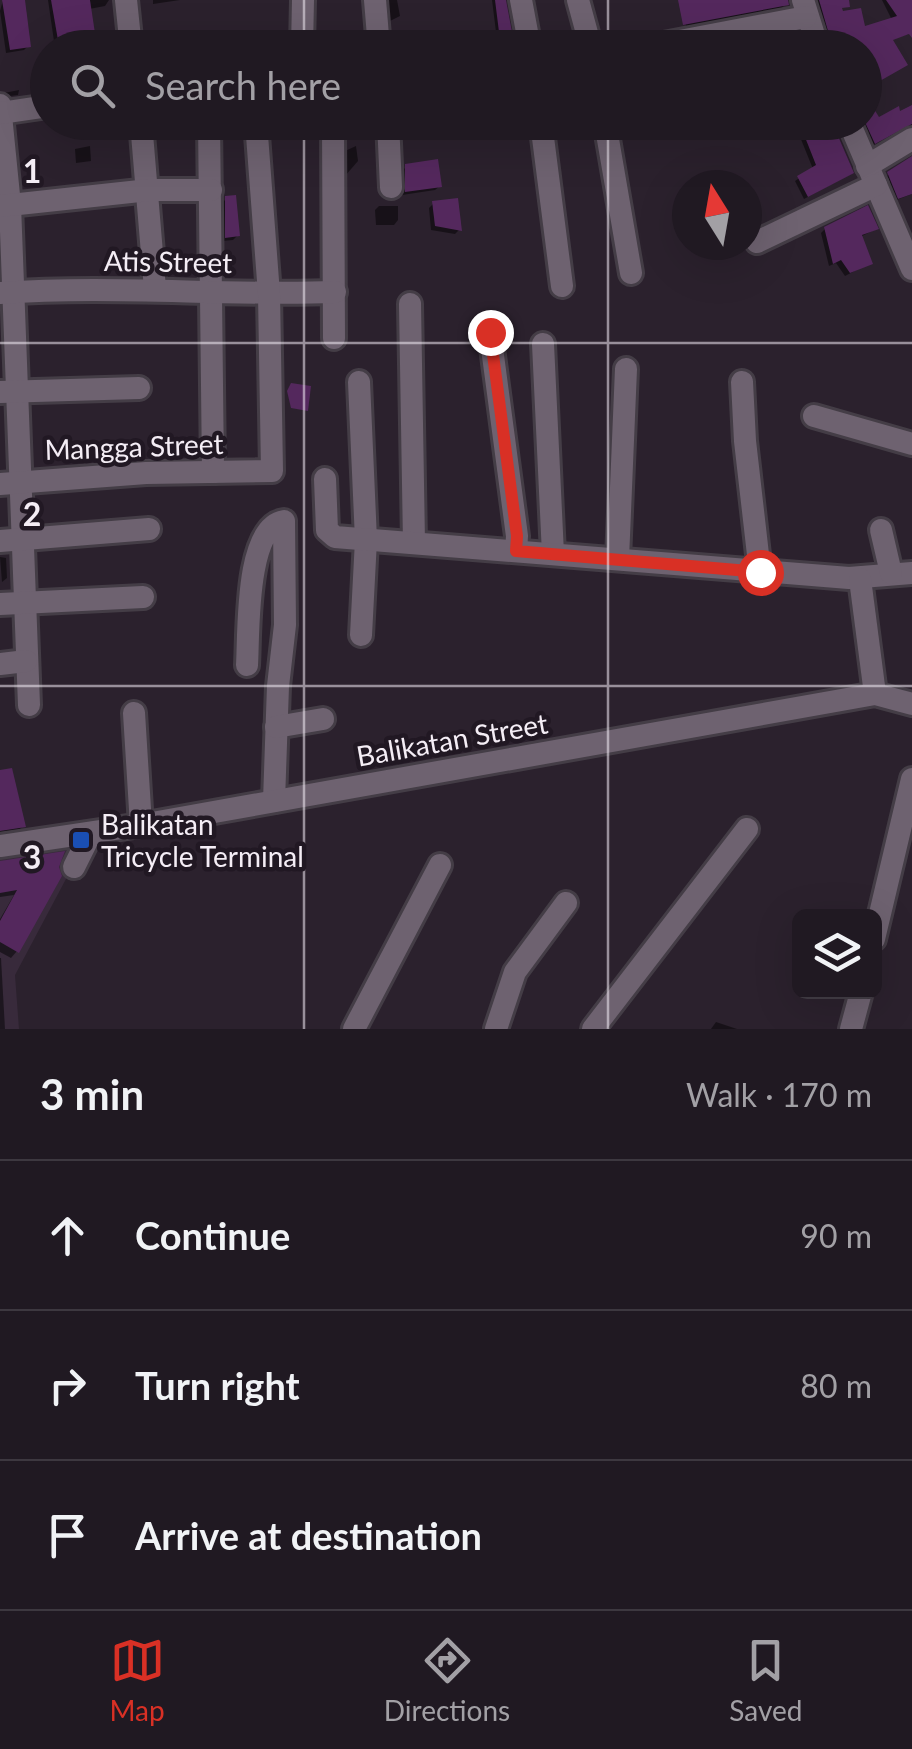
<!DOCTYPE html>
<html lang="en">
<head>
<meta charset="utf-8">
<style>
	body { margin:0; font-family:Lato,sans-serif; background:#28222a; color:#f1f3f6 }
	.controls { position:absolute; right:30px; bottom:30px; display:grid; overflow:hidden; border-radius:15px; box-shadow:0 10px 40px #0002 }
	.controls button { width:90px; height:90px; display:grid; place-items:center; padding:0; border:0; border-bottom:2px solid #3d3840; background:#201922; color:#f1f3f6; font:50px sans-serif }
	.compass { position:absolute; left:672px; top:170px; width:90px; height:90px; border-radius:50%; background:#201922; box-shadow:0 10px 40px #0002; rotate:349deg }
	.stop { position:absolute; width:30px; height:30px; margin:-22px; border:8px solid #d93025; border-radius:50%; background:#fff }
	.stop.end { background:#d93025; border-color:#fff; box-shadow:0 2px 10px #0008 }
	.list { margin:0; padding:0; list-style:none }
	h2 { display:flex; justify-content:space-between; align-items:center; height:130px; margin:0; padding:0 40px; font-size:42px }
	h2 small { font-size:32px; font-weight:400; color:#a2a0a5 }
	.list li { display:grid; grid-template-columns:65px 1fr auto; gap:30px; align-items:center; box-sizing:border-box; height:150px; padding:0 40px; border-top:2px solid #3d3840 }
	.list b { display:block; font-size:38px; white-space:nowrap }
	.list em { font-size:32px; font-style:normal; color:#a2a0a5 }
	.icon { flex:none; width:55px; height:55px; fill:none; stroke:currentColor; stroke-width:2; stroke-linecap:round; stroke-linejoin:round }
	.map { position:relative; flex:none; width:912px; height:1029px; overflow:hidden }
	.search { position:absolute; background:#201922; box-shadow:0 10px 40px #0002; left:30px; right:30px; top:30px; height:110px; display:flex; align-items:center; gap:25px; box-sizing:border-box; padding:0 35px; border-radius:55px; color:#a2a0a5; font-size:38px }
	.sheet { height:580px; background:#201922 }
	nav { display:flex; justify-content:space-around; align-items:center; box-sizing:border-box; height:140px; border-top:2px solid #3d3840; background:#201922; font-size:28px; color:#a2a0a5 }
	nav a { display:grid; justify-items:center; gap:5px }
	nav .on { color:#d93025 }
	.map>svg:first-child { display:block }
	.built { fill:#382a3b }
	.shadow { fill:#0007 }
	.building { fill:#54285d }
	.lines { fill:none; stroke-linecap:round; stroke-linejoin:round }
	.minor-casing { stroke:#443d46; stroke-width:28 }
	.minor { stroke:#6e6270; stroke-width:22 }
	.route { stroke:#d93025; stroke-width:12 }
	.grid { fill:none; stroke:#f4edf5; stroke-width:2.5; stroke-opacity:0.55 }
	.transit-dot { fill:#1a4fb4; stroke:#211823; stroke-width:4 }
	.labels { text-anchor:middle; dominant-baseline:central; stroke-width:9; stroke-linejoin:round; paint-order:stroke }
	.street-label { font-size:28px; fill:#f4edf5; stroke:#211823 }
	.poi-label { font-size:28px; fill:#f4edf5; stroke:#211823; text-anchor:start }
	.grid-label { font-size:32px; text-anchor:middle; font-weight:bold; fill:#f4edf5; stroke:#211823; stroke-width:9; stroke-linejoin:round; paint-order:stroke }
</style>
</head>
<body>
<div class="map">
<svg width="912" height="1029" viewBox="0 0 912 1029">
	<rect width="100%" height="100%" fill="#2b212d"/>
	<path class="built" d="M84,845L15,975L19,1029H0V858Z"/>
	<g class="shadow">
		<path d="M3,0H23L28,46L24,50L6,53L0,11Z"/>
		<path d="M48,0H109L105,6L89,9L94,44L113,43L115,48H78V45L55,48Z"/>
		<path d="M153,0H180L153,4Z"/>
		<path d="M389,0H397L400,16L388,22L386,3Z"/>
		<path d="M492,0H504L514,48H498Z"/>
		<path d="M680,0H787L782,8L686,26Z"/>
		<path d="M814,0H838L841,14L863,30L892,20L882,0H912V33L864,48H829Z"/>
		<path d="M411,43V48H392L395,45Z"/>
		<path d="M19,90L18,95L10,96L4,93Z"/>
		<path d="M864,98L878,121L912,108V130L906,127L871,146L861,122H864Z"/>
		<path d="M115,122H124L120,131L117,132Z"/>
		<path d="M264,122H279L275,127L267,128Z"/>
		<path d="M794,122H819L847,176L804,199L795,181L813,169Z"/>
		<path d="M90,146L91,161L76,163L75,149Z"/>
		<path d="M356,146L358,161L345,176V151Z"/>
		<path d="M912,159V194L894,201L884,178Z"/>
		<path d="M406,167L440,186L435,190L402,195V171Z"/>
		<path d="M226,199L237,236L233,240L222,241V203Z"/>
		<path d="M433,204L459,230L455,234L431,230L429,208Z"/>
		<path d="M379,206H398V220L394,225H376L375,210Z"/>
		<path d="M825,229H876L860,237L870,263L845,276L836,263L829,266L821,233Z"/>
		<path d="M130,449V458L126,462L107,464L106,454L111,450Z"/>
		<path d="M0,557L6,558L7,578L2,582Z"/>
		<path d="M0,772L23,826L16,833L0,836Z"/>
		<path d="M61,855L17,951L11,958L0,952V919L14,895L0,897V863Z"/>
		<path d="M0,958H1L5,1029H0Z"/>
		<path d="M716,1022L737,1029H711Z"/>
	</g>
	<g class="building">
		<path d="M2,0H25L31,47L10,50Z"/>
		<path d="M51,0H90L96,40L59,46Z"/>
		<path d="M495,0H506L515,48H501Z"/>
		<path d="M678,0H788L789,5L683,25Z"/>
		<path d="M819,0H849L850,7L842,8L843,11L861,8L865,26L897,16L886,0H912V38L909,34L893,40L908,65L864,90V48H833Z"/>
		<path d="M864,93L879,117L899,106L900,111L912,105V124L875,144L864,120Z"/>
		<path d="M799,122H822L830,139L838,136L854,173L808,197L797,176L816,165Z"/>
		<path d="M912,156V194L898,199L887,172Z"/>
		<path d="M438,159L442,187L405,192V164Z"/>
		<path d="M236,195L240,236L225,238V196Z"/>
		<path d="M458,198L462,231L435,226L432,201Z"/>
		<path d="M868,205L879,229L862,235L873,264L850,273L841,260L833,264L824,227Z"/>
		<path d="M291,383L311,386L308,411L291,408L287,391Z"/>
		<path d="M12,768L26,827L0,831V770Z"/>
		<path d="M65,851L59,867L62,876L19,953L0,942V921L17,890L0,893V861Z"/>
	</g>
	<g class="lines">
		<g class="minor-casing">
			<g id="minor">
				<path d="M126,0L131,48"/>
				<path d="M375,0L379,48"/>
				<path d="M521,0L530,48"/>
				<path d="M578,0L591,48"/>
				<path d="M803,0L818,48"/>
				<path d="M302,48L303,0"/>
				<path d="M643,48L806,17"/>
				<path d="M0,105L10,205L29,705"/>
				<path d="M0,113L48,106"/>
				<path d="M141,122L155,289"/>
				<path d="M209,122L213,472"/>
				<path d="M333,122L334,338"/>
				<path d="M388,122L391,187"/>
				<path d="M541,122L562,286"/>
				<path d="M605,122L631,273"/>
				<path d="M849,122L912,269"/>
				<path d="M867,166L912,139"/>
				<path d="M0,206L149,190H211"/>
				<path d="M757,242L876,185"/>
				<path d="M0,293C112,285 223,296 335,292"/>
				<path d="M410,304L414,543"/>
				<path d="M490,333L517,536L516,551"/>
				<path d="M543,344L553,554"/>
				<path d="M359,382L366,540L361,635"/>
				<path d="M742,382L745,441L760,572"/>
				<path d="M0,392L139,388"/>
				<path d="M814,416L912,444"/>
				<path d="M325,479L327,530L335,537L849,578L912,573"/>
				<path d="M0,484L146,473L272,471L269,294L256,122"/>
				<path d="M881,530L891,573"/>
				<path d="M0,541L149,529"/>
				<path d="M618,559L626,369"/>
				<path d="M860,579L875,694"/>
				<path d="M0,604L143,597"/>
				<path d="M0,664L26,661"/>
				<path d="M247,665C249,634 245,527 284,521L285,625L278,686L274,801"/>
				<path d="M134,713L141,825"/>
				<path d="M276,727L323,719"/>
				<path d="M0,846L141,825L875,694L912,704"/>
				<path d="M74,867L91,833"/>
				<path d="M874,939L912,779"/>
				<path d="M354,1029L440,865"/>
				<path d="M496,1029L515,972L566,903"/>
				<path d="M593,1029L747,829"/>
				<path d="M851,1029L861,992"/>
			</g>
		</g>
		<use href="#minor" class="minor"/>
	</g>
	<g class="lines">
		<path class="route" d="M490,332L517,536L516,551L760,572"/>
	</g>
	<path class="grid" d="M304,0V48M608,0V48M304,122V1029M608,122V1029M0,343H912M0,686H912"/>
	<rect class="transit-dot" x="71" y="830" width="20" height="20" rx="5"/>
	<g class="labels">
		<g class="street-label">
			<text transform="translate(168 261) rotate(1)">Atis Street</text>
			<text transform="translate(134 446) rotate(-2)">Mangga Street</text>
			<text transform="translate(452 739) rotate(-10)">Balikatan Street</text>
		</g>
		<g class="poi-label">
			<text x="101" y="824">Balikatan<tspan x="101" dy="32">Tricycle Terminal</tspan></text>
		</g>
	</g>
	<g class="grid-label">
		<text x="32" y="183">1</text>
		<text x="32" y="526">2</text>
		<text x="32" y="869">3</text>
	</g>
</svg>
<div class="controls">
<button><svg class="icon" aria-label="layers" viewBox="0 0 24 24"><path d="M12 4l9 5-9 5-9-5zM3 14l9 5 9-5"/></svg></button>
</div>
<svg class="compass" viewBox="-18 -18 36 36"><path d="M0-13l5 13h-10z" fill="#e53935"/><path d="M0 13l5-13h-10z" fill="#a2a0a5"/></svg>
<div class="stop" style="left:760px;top:572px"></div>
<div class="stop end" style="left:490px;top:332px"></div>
<div class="search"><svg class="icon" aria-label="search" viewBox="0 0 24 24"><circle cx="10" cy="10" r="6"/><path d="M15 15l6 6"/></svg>Search here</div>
</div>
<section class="sheet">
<h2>3 min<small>Walk · 170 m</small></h2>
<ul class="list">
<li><svg class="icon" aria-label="ahead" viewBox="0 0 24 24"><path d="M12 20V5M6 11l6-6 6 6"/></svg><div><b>Continue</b></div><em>90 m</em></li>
<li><svg class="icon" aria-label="right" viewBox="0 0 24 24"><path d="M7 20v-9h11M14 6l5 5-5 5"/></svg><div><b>Turn right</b></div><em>80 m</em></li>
<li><svg class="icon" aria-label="arrive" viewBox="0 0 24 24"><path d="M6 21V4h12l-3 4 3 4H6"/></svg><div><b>Arrive at destination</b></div></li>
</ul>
</section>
<nav>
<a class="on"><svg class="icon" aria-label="map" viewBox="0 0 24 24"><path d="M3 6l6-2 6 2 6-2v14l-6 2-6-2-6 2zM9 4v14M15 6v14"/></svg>Map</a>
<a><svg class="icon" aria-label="directions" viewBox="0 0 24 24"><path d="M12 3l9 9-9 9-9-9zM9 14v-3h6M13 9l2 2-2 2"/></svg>Directions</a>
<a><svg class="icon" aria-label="saved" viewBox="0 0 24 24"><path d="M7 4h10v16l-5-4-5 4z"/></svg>Saved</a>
</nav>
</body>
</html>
